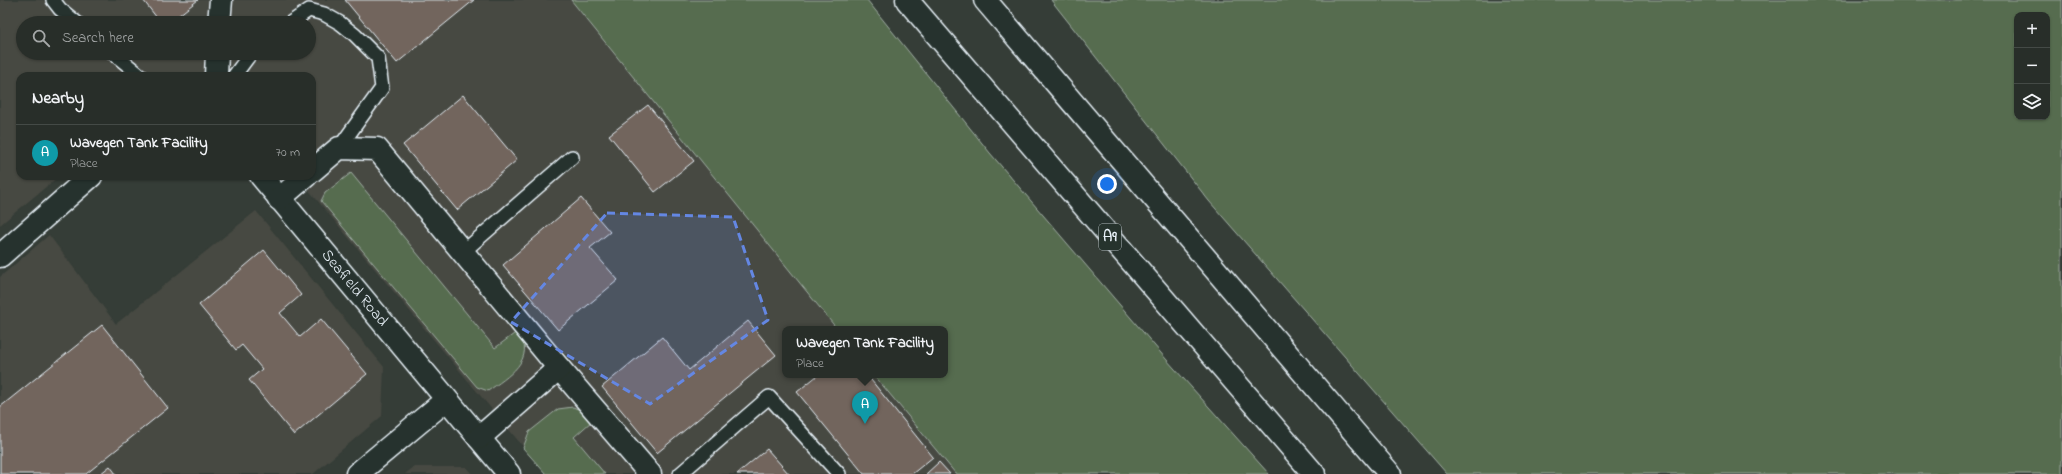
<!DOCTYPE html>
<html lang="en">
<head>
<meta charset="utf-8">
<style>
	body { margin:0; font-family:"Indie Flower",sans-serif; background:#343a35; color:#f1f3f6 }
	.controls { position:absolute; right:12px; top:12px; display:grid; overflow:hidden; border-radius:8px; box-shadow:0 1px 3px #0004 }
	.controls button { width:36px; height:36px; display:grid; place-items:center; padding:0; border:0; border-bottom:1px solid #444a46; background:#282e29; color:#f1f3f6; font:20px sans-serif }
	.you { position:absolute; left:1107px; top:184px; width:14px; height:14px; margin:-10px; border:3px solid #fff; border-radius:50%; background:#1a73e8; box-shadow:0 0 0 6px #1a73e833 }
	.badge { display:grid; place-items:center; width:26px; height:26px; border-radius:50%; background:#ea580c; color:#fff; font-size:13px; font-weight:700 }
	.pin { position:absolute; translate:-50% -33px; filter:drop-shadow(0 1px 2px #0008) }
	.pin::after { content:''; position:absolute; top:21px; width:14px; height:12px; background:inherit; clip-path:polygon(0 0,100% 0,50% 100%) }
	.popup { position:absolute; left:782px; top:326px; width:166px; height:52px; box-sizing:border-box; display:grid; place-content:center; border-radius:8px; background:#282e29; filter:drop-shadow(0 1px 3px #0005); font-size:13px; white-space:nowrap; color:#a5a8a8 }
	.popup b { font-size:15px; color:#f1f3f6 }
	.popup::after { content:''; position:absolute; left:50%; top:100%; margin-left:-8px; border:8px solid transparent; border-top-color:#282e29 }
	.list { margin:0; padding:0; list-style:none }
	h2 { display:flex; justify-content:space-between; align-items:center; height:52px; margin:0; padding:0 16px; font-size:17px }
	h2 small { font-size:13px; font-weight:400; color:#a5a8a8 }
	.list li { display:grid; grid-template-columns:26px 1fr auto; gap:12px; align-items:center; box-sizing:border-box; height:56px; padding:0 16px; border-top:1px solid #444a46 }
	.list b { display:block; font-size:15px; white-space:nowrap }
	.list p { margin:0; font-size:13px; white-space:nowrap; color:#a5a8a8 }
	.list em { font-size:13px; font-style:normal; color:#a5a8a8 }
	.icon { flex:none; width:22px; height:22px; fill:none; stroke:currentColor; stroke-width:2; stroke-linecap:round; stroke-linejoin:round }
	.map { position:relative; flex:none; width:2062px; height:474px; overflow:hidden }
	.search { position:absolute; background:#282e29; box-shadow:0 1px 3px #0004; left:16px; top:16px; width:300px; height:44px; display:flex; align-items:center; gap:10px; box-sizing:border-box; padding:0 14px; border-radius:22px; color:#a5a8a8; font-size:15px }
	.panel { position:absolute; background:#282e29; box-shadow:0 1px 3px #0004; left:16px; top:72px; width:300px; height:108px; border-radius:12px }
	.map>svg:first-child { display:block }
	.built { fill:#474942; fill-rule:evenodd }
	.green { fill:#576c50; stroke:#a0aea4; fill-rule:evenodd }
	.building { fill:#72655d; stroke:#e8f1f8 }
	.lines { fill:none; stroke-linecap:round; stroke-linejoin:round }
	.service-casing { stroke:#e8f1f8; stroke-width:16 }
	.minor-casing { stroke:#e8f1f8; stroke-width:25 }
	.trunk-casing { stroke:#e8f1f8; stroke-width:25 }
	.service { stroke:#26332d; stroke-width:13 }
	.minor { stroke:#26332d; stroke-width:22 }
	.trunk { stroke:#26332d; stroke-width:22 }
	.marked { fill:#6487e3; fill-opacity:0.2; stroke:#6487e3; stroke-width:3; stroke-dasharray:8 5; stroke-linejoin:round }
	.labels { text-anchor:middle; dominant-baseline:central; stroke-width:4; stroke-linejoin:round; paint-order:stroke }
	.shield { fill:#26332d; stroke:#aeb8bb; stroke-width:1 }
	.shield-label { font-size:15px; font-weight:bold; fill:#e8f1f8 }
	.street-label { font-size:16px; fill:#e8f1f8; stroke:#26332d }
</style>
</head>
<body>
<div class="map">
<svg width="2062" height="474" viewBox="0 0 2062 474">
	<rect width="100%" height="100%" fill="#353d37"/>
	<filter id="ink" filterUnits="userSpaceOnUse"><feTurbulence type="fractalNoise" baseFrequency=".025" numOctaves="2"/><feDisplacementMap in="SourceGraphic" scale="8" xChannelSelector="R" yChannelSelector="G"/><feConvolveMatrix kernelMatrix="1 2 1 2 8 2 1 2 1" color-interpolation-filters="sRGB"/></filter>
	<g filter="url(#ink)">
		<g class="built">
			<path d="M0,0H571L837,329H785V375H874L956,474H546L297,176H312V76H184L173,73L167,76H20V176H59L0,225ZM23,23H309V53H23Z"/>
			<path d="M256,211L384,367L382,416L313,474H0V277L49,235L116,324Z"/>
			<path d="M414,467H466L472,474H405Z"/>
		</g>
		<g class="green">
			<path d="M571,0H867L990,153L1166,359L1269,474H956L874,375H945V329H837Z"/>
			<path d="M1051,0H2062V474H1447L1209,201ZM2017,15H2047V117H2017Z"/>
			<path d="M351,173L495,348L518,331C538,360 507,377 488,391L477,387L321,201L325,193Z"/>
			<path d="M573,407L585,412L592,421L574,437L605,474H546L523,448L529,432L558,409Z"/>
		</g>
		<g class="building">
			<path d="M143,0H198L169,23H161Z"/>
			<path d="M345,0H474L397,63Z"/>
			<path d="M463,95L517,160L457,210L403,145Z"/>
			<path d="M648,105L694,161L655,192L609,135Z"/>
			<path d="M581,198L610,232L590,248L618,280L558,330L503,265Z"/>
			<path d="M264,250L301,295L280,313L300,337L321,319L367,374L294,435L249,380L262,369L242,345L236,350L199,305Z"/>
			<path d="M748,321L776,355L657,453L602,387L662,337L689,370Z"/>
			<path d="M102,325L168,408L86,474H0V407Z"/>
			<path d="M818,375H867L933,457L912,474H864L797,392Z"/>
			<path d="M767,449L789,474H737Z"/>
			<path d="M939,462L950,474H926Z"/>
			<path d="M110,466L116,474H100Z"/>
		</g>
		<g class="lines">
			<g class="service-casing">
				<g id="service">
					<path d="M53,0L60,9L77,23"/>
					<path d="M290,23L309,10L324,14L340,23L355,35L378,58L382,88L339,148"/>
					<path d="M113,53L141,76"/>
					<path d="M234,76L251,53"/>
					<path d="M463,252L572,157"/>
					<path d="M680,474L769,397L839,474"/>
				</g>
			</g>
			<g class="minor-casing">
				<g id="minor">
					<path d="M219,23L221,0"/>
					<path d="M216,76L217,53"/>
					<path d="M312,171L339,148L377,149L559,368L650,474"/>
					<path id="s1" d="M261,176L509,474"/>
					<path d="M279,199L306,176"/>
					<path d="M0,256L91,176"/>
					<path d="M479,438L559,368"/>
					<path d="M357,474L446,400"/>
				</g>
			</g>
			<g class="trunk-casing">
				<g id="trunk">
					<path d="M907,0L1314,474"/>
					<path d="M985,0L1390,474"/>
				</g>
			</g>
			<use href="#service" class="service"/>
			<use href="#minor" class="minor"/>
			<use href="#trunk" class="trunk"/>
		</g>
	</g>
	<path class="marked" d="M607,213L733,217L768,320L650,404L511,322Z"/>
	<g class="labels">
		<rect class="shield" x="1099" y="224" width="22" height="26" rx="3"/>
		<g class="shield-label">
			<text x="1110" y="237">A9</text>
		</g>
		<g class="street-label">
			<text stroke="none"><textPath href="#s1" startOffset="146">Seafield Road</textPath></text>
		</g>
	</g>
</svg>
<div class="controls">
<button>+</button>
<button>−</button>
<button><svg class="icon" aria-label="layers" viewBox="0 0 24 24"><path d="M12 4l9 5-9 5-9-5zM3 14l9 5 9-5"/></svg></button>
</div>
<div class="you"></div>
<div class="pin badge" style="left:865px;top:424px;background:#0f9aa8">A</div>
<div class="popup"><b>Wavegen Tank Facility</b>Place</div>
<div class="search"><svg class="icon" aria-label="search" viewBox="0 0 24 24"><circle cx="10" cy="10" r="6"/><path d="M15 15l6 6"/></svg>Search here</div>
<section class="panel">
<h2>Nearby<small></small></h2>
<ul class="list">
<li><span class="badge" style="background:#0f9aa8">A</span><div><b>Wavegen Tank Facility</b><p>Place</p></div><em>70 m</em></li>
</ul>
</section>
</div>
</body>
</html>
